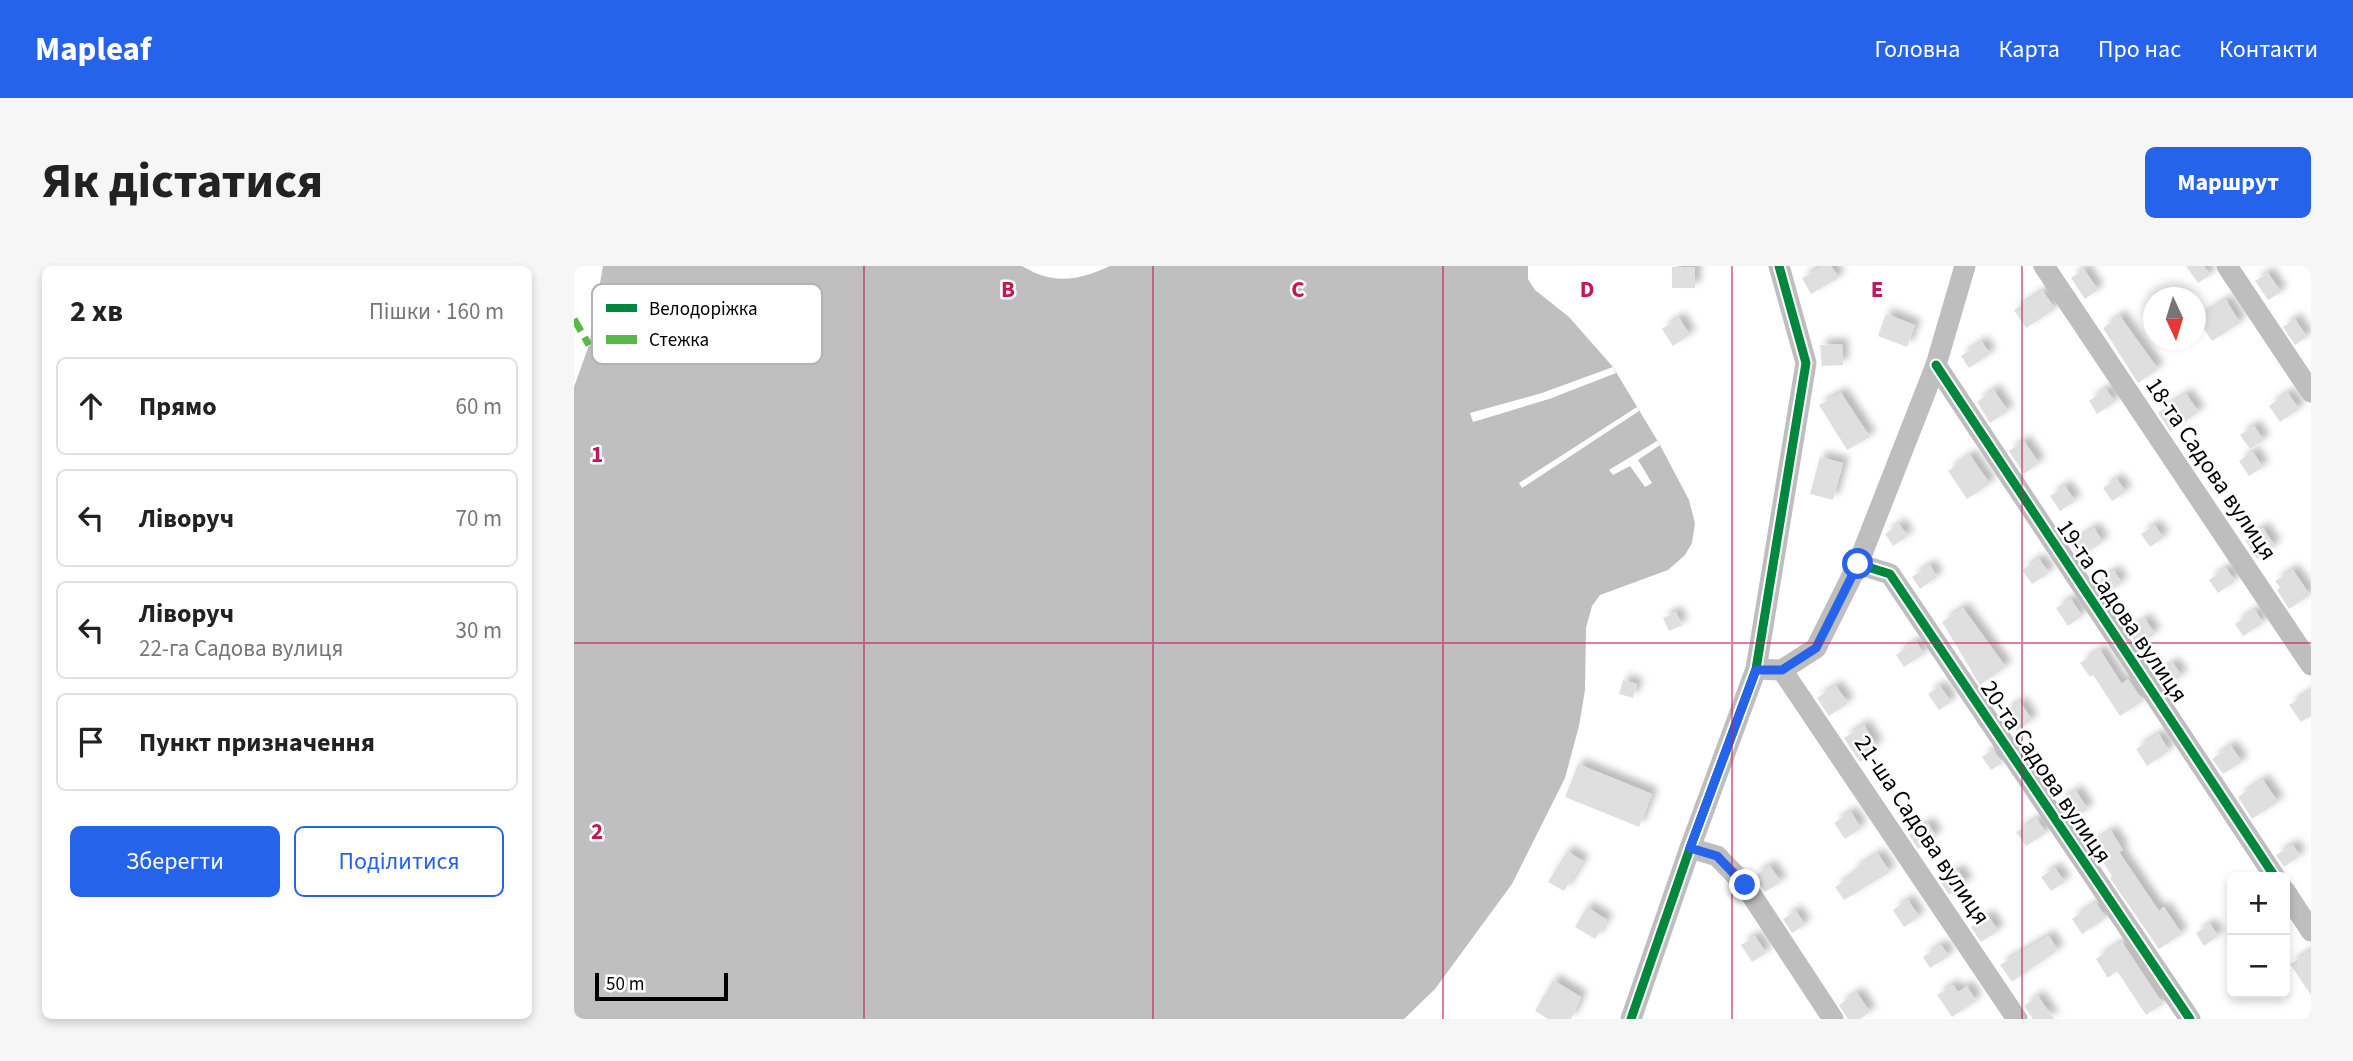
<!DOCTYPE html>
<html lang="uk">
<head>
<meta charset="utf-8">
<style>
	body { margin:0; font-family:"Source Sans 3",sans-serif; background:#f6f6f6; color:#222 }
	.controls { position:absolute; right:21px; bottom:21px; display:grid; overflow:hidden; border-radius:10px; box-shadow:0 4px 10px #0003 }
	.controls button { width:63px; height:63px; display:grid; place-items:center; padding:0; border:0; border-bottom:2px solid #e0e0e0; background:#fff; color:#222; font:35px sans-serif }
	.compass { position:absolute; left:1569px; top:21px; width:63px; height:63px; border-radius:50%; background:#fff; box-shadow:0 4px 10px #0003; rotate:176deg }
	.scale { position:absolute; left:21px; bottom:18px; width:133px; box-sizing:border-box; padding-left:7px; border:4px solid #000; border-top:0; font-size:19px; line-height:24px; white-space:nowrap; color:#000; -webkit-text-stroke:5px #fff; paint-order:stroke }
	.stop { position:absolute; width:21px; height:21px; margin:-16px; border:5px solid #2563eb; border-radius:50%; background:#fff }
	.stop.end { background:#2563eb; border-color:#fff; box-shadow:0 2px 7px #0008 }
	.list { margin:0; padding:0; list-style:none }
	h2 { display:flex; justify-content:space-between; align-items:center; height:91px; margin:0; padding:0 28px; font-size:30px }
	h2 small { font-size:23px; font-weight:400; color:#767676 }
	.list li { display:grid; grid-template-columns:46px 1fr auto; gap:21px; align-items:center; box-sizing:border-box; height:98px; margin:0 14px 14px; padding:0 14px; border:2px solid #e0e0e0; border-radius:10px }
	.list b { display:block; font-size:26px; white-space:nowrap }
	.list p { margin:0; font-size:23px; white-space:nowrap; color:#767676 }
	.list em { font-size:23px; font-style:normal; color:#767676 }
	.actions { display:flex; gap:14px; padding:21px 28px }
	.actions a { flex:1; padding:16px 0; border:2px solid #2563eb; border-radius:10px; text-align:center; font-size:24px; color:#2563eb }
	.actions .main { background:#2563eb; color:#fff }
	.icon { flex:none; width:38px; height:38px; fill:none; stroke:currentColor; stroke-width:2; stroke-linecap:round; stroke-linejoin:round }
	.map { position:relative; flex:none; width:1737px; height:753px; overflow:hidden; border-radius:10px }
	header { display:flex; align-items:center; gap:42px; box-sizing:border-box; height:98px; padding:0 35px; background:#2563eb; color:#fff }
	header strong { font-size:33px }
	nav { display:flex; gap:38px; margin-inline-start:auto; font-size:24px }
	.intro { display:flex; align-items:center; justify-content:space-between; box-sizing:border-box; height:168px; padding:0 42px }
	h1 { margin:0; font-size:49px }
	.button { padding:18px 32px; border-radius:10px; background:#2563eb; color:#fff; font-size:24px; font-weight:700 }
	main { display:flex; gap:42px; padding:0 42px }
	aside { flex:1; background:#fff; border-radius:10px; box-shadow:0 4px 10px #0003 }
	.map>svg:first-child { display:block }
	.water { fill:#bfbfbf }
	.pier { fill:#fff }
	.building { fill:#dfdfdf; filter:url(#shadow) }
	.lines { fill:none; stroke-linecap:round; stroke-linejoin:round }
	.minor { stroke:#bebebe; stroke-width:21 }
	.quiet { stroke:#58b947; stroke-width:7; stroke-dasharray:14 7; stroke-linecap:butt }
	.cycleway-casing { stroke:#fff; stroke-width:13 }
	.cycleway { stroke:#00873e; stroke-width:9 }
	.route { stroke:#2563eb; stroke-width:9 }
	.grid { fill:none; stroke:#c2185b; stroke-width:2; stroke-opacity:0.55 }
	.labels { text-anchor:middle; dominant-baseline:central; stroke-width:5; stroke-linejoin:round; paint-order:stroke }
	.street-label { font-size:24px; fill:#000; stroke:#fff }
	.key { fill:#fff; stroke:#b2b2b2; stroke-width:2 }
	.key-label { font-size:19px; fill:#000 }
	.grid-label { font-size:23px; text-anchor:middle; font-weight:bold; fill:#c2185b; stroke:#fff; stroke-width:5; stroke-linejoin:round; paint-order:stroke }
</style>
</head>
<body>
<header>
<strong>Mapleaf</strong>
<nav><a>Головна</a><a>Карта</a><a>Про нас</a><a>Контакти</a></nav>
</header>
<div class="intro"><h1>Як дістатися</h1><a class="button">Маршрут</a></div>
<main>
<aside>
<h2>2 хв<small>Пішки · 160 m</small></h2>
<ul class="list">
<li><svg class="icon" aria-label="ahead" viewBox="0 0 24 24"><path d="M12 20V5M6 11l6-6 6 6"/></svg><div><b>Прямо</b></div><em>60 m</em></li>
<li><svg class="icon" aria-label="left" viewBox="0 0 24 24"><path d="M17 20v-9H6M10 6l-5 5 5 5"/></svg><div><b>Ліворуч</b></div><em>70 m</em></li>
<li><svg class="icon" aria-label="left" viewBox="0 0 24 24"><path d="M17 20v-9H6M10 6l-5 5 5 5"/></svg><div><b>Ліворуч</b><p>22-га Садова вулиця</p></div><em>30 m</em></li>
<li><svg class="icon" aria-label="arrive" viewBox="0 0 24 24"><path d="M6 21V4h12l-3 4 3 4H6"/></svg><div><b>Пункт призначення</b></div></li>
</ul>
<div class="actions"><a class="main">Зберегти</a><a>Поділитися</a></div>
</aside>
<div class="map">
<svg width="1737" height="753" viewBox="0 0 1737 753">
	<defs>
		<filter id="shadow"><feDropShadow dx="6" dy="-6" stdDeviation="3.5" flood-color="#0004"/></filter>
	</defs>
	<rect width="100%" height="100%" fill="#fff"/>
	<path class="water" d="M29,0H448C479,19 504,15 536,0H954V13L961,24L995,51L1039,101L1086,179L1115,234L1121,257L1118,277L1111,289L1094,304L1026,329L1018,340L1012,362L1011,424L1005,460L991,512L938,618L861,723L830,753H0V121L15,79Z"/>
	<g class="pier">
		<path d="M1039,101L1042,107L975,133L899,156L896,147L968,127Z"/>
		<path d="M1063,141L1065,145L948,222L945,217Z"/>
		<path d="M1083,175L1086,179L1064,194L1078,217L1071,221L1056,200L1039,209L1035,204Z"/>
	</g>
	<g class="building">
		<path d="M1250,0H1257L1265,12L1237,28L1228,12Z"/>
		<path d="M1612,0H1630L1636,9L1624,17Z"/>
		<rect x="1098" y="1" width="23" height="21"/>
		<path d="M1510,3L1524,24L1511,33L1497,12Z"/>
		<path d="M1694,7L1707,26L1694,34L1681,15Z"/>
		<path d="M1469,25L1481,43L1452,62L1440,44Z"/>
		<path d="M1652,34L1666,57L1638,75L1623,53Z"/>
		<path d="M1312,48L1341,59L1333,81L1304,70Z"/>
		<path d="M1546,50L1584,103L1564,117L1529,62Z"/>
		<path d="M1105,52L1116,69L1099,80L1088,63Z"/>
		<path d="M1721,53L1733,71L1721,79L1709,61Z"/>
		<path d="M1408,76L1416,88L1395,102L1387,90Z"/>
		<path d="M1268,78L1269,99L1248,100L1246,79Z"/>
		<path d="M1532,123L1541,136L1523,148L1515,135Z"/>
		<path d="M1420,124L1434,145L1416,157L1403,136Z"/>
		<path d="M1267,127L1296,171L1273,184L1245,139Z"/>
		<path d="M1714,127L1725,143L1706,156L1695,140Z"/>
		<path d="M1612,128L1625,146L1596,165L1584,147Z"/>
		<path d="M1680,160L1690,174L1676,183L1666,169Z"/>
		<path d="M1450,175L1465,197L1450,208L1435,185Z"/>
		<path d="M1679,186L1689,201L1675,210L1665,195Z"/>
		<path d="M1396,189L1416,218L1393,233L1374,205Z"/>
		<path d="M1246,191L1269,197L1259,234L1236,228Z"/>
		<path d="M1543,213L1552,226L1538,235L1529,222Z"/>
		<path d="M1491,220L1501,235L1486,245L1476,230Z"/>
		<path d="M1325,258L1334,270L1319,280L1311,268Z"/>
		<path d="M1581,259L1589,272L1576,281L1567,268Z"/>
		<path d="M1520,262L1529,276L1505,291L1496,278Z"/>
		<path d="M1689,262L1701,280L1683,293L1671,274Z"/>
		<path d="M1465,293L1475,307L1458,318L1448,304Z"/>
		<path d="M1356,299L1363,311L1346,323L1338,311Z"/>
		<path d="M1652,302L1661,315L1644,327L1635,314Z"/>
		<path d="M1719,304L1736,329L1715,343L1703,324L1706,322L1701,315Z"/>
		<path d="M1540,305L1548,317L1530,329L1522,317Z"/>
		<path d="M1497,333L1508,350L1494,360L1482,342Z"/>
		<path d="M1389,342L1432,401L1406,419L1368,356Z"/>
		<path d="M1681,344L1689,357L1669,370L1661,358Z"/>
		<path d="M1102,346L1108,359L1095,365L1089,352Z"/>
		<path d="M1571,353L1581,368L1563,379L1554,365Z"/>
		<path d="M1342,375L1350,388L1330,401L1322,389Z"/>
		<path d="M1526,384L1548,418L1554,413L1569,435L1546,450L1519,409L1516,411L1506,397Z"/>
		<path d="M1599,397L1608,410L1591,421L1583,408Z"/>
		<path d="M1049,414L1063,418L1059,432L1045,428Z"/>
		<path d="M1262,420L1274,437L1255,450L1243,432Z"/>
		<path d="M1366,420L1377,436L1365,444L1354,428Z"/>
		<path d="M1737,425V450L1727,456L1715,439Z"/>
		<path d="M1446,436L1458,454L1443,465L1430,446Z"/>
		<path d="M1290,459L1303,480L1293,486L1296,490L1286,496L1270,472Z"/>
		<path d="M1585,468L1595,485L1573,500L1562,483Z"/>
		<path d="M1657,480L1668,496L1649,508L1638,493Z"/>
		<path d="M1419,484L1428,497L1417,504L1408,491Z"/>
		<path d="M1004,498L1078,528L1065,561L991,531Z"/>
		<path d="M1689,514L1704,536L1678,553L1664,531Z"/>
		<path d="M1502,525L1514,543L1497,554L1485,536Z"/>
		<path d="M1277,546L1287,562L1271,573L1260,557Z"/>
		<path d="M1463,553L1472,567L1452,580L1442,566Z"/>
		<path d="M1354,557L1362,570L1344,583L1335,569Z"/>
		<path d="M1537,565L1549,584L1545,586L1585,645L1590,641L1608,668L1585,683L1536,612L1538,610L1517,578Z"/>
		<path d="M1719,579L1726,590L1710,601L1702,589Z"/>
		<path d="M993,585L1009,595L990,625L974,616Z"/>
		<path d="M1304,588L1316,606L1270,634L1261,621L1281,608L1278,605Z"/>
		<path d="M1196,600L1207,616L1191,626L1180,610Z"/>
		<path d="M1481,602L1491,616L1477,625L1467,611Z"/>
		<path d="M1384,604L1393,617L1375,629L1366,615Z"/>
		<path d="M1334,634L1345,651L1330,661L1319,644Z"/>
		<path d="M1522,637L1532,652L1508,668L1498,653Z"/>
		<path d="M1013,641L1033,654L1021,673L1001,661Z"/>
		<path d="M1222,645L1231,659L1218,667L1209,653Z"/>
		<path d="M1414,649L1424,665L1407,676L1397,661Z"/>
		<path d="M1636,658L1644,670L1630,680L1622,667Z"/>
		<path d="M1181,670L1192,687L1178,696L1167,679Z"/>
		<path d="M1475,670L1484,684L1438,716L1426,699Z"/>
		<path d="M1548,676L1589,738L1572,749L1543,705L1534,712L1522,693Z"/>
		<path d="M1367,679L1375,690L1356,702L1349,691Z"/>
		<path d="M1737,685V729L1716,698Z"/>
		<path d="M979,714L1007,731L997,753H974L961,745Z"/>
		<path d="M1379,719L1384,726L1393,720L1402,735L1378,751L1363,729Z"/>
		<path d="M1283,727L1296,746L1286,753H1274L1265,739Z"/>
		<path d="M1464,730L1480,753H1459L1450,740Z"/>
	</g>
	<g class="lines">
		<g class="minor">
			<path d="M1470,0L1737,399"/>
			<path d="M1653,0L1737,126"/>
			<path d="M1362,99L1701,611"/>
			<path d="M1284,298L1316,308L1616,753"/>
			<path d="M1182,403L1208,404L1242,382L1284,298L1362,99L1391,0"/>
			<path d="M1208,404L1443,753"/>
			<path d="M1116,582L1143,590L1171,619L1259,753"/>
			<path d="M1711,625L1737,665"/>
			<path d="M1057,753L1116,582L1182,403L1232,97L1205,0"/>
		</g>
		<path class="quiet" d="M0,53L15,79"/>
		<g class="cycleway-casing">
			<g id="cycleway">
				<path d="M1362,99L1701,611"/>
				<path d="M1284,298L1316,308L1616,753"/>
				<path d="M1057,753L1116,582L1182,403L1232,97L1205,0"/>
			</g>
		</g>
		<use href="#cycleway" class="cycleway"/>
	</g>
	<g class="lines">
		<path class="route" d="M1171,619L1143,590L1116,582L1182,404H1208L1242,382L1284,298"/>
	</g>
	<path class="grid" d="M290,0V753M579,0V753M869,0V753M1158,0V753M1448,0V753M0,377H1737"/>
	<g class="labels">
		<g class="street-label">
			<text transform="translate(1637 203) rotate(56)">18-та Садова вулиця</text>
			<text transform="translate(1548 345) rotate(56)">19-та Садова вулиця</text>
			<text transform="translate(1472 506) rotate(56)">20-та Садова вулиця</text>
			<text transform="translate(1348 564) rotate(56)">21-ша Садова вулиця</text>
		</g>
	</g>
	<rect x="18" y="18" width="230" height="80" rx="10" class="key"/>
	<rect x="32" y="38" width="31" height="8" fill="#00873e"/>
	<rect x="32" y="69" width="31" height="9" fill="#58b947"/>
	<g class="key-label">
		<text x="75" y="49">Велодоріжка</text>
		<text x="75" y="80">Стежка</text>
	</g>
	<g class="grid-label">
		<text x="434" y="31">B</text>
		<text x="724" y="31">C</text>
		<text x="1013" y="31">D</text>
		<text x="1303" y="31">E</text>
		<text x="23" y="196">1</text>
		<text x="23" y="573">2</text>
	</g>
</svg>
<div class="controls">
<button>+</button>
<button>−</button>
</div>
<svg class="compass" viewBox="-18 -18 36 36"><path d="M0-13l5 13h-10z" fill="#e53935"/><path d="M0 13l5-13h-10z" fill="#767676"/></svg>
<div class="scale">50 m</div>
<div class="stop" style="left:1284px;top:298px"></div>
<div class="stop end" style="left:1171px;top:619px"></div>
</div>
</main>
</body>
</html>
